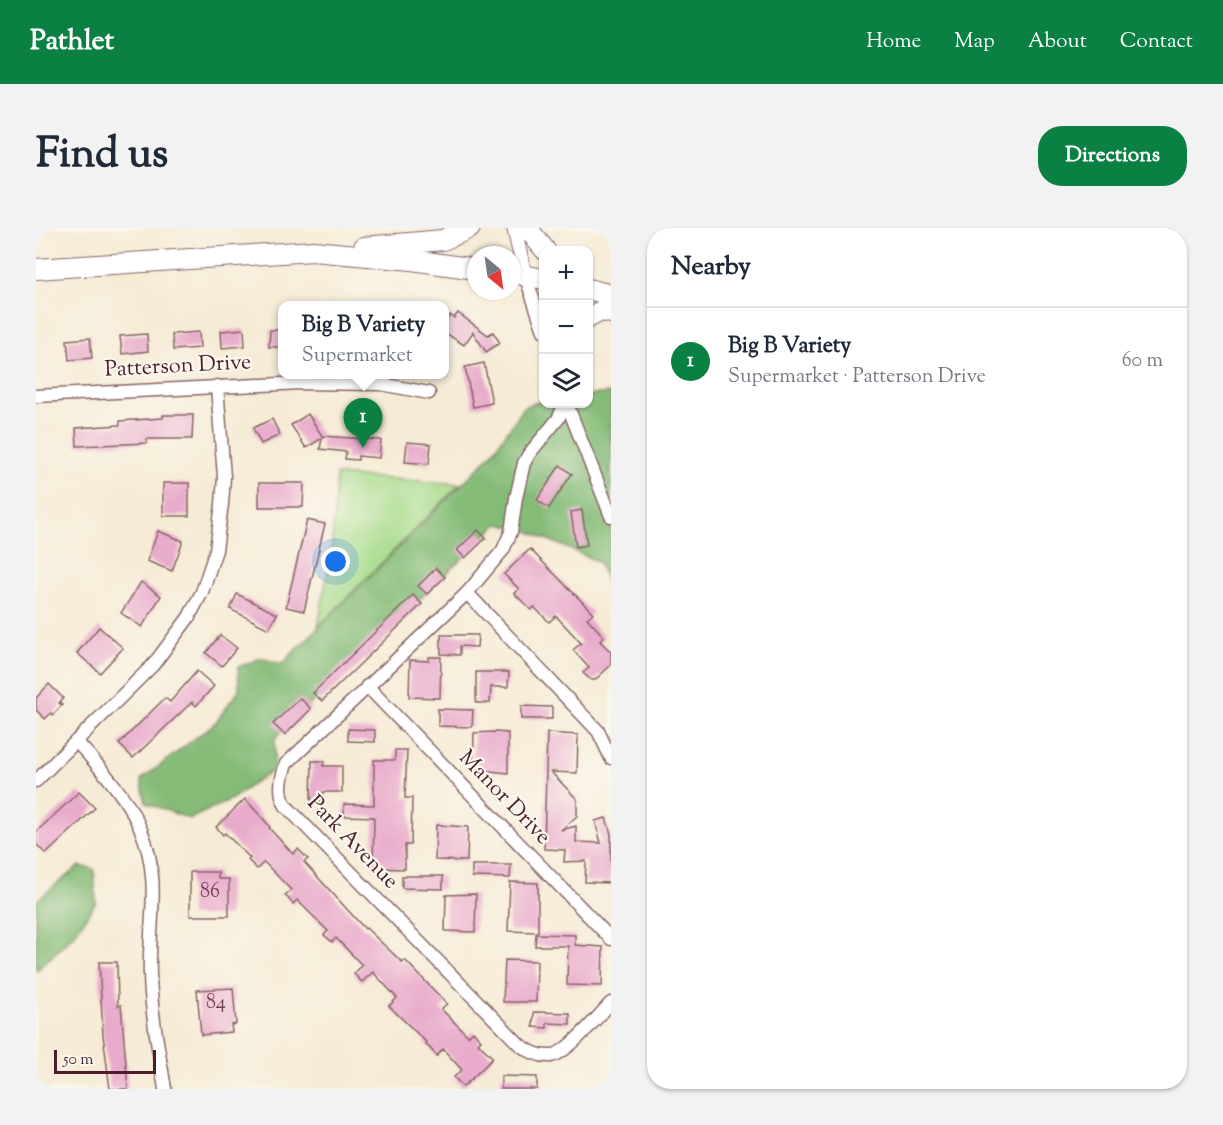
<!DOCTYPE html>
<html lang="en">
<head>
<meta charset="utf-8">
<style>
	body { margin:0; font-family:"Sorts Mill Goudy",serif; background:#f2f2f3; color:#1f2937 }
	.controls { position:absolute; right:18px; top:18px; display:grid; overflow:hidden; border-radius:12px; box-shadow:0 2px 4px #0004 }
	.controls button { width:54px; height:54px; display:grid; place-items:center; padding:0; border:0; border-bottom:2px solid #e0e1e3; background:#fff; color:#1f2937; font:30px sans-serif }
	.compass { position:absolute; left:431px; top:18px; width:54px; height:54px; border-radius:50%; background:#fff; box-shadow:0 2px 4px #0004; rotate:151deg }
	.scale { position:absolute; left:18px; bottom:15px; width:102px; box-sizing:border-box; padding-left:6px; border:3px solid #4a1f2b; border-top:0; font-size:16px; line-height:21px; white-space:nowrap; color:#4a1f2b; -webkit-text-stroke:4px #fbf7ec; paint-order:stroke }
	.you { position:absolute; left:300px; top:334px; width:21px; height:21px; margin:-15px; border:4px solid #fff; border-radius:50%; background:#1a73e8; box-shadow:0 0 0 9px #1a73e833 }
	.badge { display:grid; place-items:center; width:39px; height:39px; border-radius:50%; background:#0b8043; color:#fff; font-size:20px; font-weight:700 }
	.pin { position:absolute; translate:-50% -50px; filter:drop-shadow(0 2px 3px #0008) }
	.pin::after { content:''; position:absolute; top:32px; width:21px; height:18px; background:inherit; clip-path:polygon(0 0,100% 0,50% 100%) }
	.popup { position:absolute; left:242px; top:73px; width:171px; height:78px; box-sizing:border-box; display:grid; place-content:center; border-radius:12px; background:#fff; filter:drop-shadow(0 2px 4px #0005); font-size:20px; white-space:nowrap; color:#747a83 }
	.popup b { font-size:22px; color:#1f2937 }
	.popup::after { content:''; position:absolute; left:50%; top:100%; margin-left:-12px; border:12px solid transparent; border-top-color:#fff }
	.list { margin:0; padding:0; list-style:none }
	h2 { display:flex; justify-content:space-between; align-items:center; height:78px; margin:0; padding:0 24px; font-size:26px }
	h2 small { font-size:20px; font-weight:400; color:#747a83 }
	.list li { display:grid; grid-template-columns:39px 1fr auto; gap:18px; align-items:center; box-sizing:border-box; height:108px; padding:0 24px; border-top:2px solid #e0e1e3 }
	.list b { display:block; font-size:22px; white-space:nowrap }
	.list p { margin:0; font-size:20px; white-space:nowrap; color:#747a83 }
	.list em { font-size:20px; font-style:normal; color:#747a83 }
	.icon { flex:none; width:33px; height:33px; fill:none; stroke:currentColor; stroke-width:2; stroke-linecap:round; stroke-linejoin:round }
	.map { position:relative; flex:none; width:575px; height:861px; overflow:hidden; border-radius:24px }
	header { display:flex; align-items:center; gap:36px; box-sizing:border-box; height:84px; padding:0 30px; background:#0b8043; color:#fff }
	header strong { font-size:28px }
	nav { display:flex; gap:33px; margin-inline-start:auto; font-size:21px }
	.intro { display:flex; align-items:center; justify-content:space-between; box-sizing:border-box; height:144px; padding:0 36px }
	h1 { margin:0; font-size:42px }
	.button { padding:15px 27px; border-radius:24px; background:#0b8043; color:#fff; font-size:21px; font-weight:700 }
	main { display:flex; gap:36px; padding:0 36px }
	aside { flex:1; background:#fff; border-radius:24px; box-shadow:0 2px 4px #0004 }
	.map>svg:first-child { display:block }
	.green { fill:#a6db8b; stroke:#787d5b; stroke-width:1.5 }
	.forest { fill:#84bb77; stroke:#676d51; stroke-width:1.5 }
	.building { fill:#e9abcc }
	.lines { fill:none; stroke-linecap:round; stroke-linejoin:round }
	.minor-casing { stroke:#866666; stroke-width:15 }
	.tertiary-casing { stroke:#866666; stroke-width:16 }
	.trunk-casing { stroke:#866666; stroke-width:22 }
	.minor { stroke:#fff; stroke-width:12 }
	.tertiary { stroke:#fff; stroke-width:14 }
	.trunk { stroke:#fff; stroke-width:20 }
	.labels { text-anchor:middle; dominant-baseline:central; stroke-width:4.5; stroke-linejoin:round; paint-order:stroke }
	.number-label { font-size:20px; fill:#724253 }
	.street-label { font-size:22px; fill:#4a1f2b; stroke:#fbf7ec }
</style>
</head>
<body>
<header>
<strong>Pathlet</strong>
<nav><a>Home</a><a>Map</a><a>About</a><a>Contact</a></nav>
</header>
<div class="intro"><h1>Find us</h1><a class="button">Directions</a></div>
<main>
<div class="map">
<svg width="575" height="861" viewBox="0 0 575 861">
	<rect width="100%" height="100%" fill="#fbf7ec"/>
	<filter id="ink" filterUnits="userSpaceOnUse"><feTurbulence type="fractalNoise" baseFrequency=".0167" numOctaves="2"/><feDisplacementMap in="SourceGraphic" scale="12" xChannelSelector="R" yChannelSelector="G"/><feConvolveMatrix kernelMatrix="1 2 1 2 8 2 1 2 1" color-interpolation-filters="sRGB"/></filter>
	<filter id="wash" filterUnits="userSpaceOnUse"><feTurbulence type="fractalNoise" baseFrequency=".008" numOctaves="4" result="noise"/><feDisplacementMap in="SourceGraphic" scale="24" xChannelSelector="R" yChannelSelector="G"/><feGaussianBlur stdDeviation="1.35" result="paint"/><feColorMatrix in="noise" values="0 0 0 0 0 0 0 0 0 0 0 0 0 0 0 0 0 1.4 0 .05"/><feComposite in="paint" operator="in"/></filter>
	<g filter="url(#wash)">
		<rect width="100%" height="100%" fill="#f6ebd5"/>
		<path class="green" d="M300,247L424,256L282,399L296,318Z"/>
		<g class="forest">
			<path d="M575,165V369L563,334L488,301L462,296L239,510L238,541L197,570L154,591L110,575L105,552L179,495L203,462L202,439L225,430L246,436L455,227L489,178L507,173L508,176H552L553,167Z"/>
			<path d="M43,638L58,641L60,674L38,707L0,743V673Z"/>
		</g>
		<g id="blocks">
			<g class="building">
				<path d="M422,85L452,107L457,104L464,115L450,124L437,104L428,117L408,104V96L414,87L418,90Z"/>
				<path d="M208,101L209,118L186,120L185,103Z"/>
				<path d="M234,102H246V119H233Z"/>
				<path d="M163,104L164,120L137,122L136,106Z"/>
				<path d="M111,106L112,123L86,126L84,108Z"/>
				<path d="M54,110L56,130L33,132L31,112Z"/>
				<path d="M448,135L456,175L437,179L429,139Z"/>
				<path d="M272,186L286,208L345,212L343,230L322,228V232L309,231L310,224L284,221L286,210L270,220L255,197Z"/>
				<path d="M127,187H157L156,211H111V215L41,218L40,200L84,197V193L127,190Z"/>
				<path d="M236,191L244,207L225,216L217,200Z"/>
				<path d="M371,214L395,216L393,236L369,234Z"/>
				<path d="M524,237L536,246L513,280L501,272Z"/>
				<rect x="127" y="255" width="26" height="33"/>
				<path d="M223,255H268L267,279H223Z"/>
				<path d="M546,282L551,317L540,319L535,284Z"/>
				<path d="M271,292L289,296L268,383L250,379Z"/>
				<path d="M442,302L450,310L429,330L421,322Z"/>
				<path d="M122,303L147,313L136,343L111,333Z"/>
				<path d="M494,321L557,385L551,390L568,409L564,413L575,424V437L559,452H555L547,445L553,440L537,422L545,415L520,388L513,394L498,379L495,382L478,365L483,361L468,346Z"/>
				<path d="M400,340L409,349L391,366L382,358Z"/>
				<path d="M105,354L125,368L106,399L85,385Z"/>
				<path d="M201,366L241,386L233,401L194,381Z"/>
				<path d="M377,367L386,376L286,473L277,465Z"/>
				<path d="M63,399L87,420L64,445L41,425Z"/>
				<path d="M184,407L201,420L186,438L170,425Z"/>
				<path d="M405,407H442L441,419L424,418V427L405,426Z"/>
				<path d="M393,429H405L404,470L373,469L374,432L393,433Z"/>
				<path d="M161,443L178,458L160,478L156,474L97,530L83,516L129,470L134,474Z"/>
				<path d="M440,444H473L472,459H455L454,475H440Z"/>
				<path d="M13,456L27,470L23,475L26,477L17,487L15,485L9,491L0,482V470Z"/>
				<path d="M264,470L275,481L249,507L237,496Z"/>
				<path d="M485,478L516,479V491H485Z"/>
				<path d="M402,481L437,482L436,499L402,498Z"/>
				<path d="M312,501L339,502V514L312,513Z"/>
				<path d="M458,504L472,505V545L437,541L438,505Z"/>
				<path d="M511,505L542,507L541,545L515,544L541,571V588L525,602L540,598V614L565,615L559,593L570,590L575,606V655L549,654L550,633L528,634L529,622L508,621Z"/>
				<path d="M359,522H371L369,570H376L375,617H369V641L337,640L338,589L308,588V576L338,577V532H359Z"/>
				<path d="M276,533H288L287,538H306V564H287V573L275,572Z"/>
				<path d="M43,564L59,580L10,626L0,616V604Z"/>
				<path d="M209,571L231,595L234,599L233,600L257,626L262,621L272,631L268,634L329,701L330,700L366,734L369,732L411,776L405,781L432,808L437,803L445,812L442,815L457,830L427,859L418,849L426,842L407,821L401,828L389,815L390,814L353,778L361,770L337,744L326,754L318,746L326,737L300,710L296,714L288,707L292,703L261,672L257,676L249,667L255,662L228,634L221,641L212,632L214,630L189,605L187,607L180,599Z"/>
				<path d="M400,597L432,599L431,633L399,632Z"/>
				<path d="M436,637H475L474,650L436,649Z"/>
				<path d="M154,644H182V651H193V688H154Z"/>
				<path d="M366,648H407V661L366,660Z"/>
				<path d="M474,654L502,655V704L472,703Z"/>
				<path d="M440,666L439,704L409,703L410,667Z"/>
				<path d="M500,706L539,707V717L567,719L566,758L531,757L532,718H499Z"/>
				<path d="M469,732L501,733L500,774H467Z"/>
				<path d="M63,734H81L82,778L85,777L92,861H74L67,807Z"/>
				<path d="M197,760L200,796L195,797L196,804L165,807L161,762Z"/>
				<path d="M498,784L534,785V796L511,795V800L497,799Z"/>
				<path d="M465,848L501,849V861H465Z"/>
			</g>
		</g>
	</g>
	<g filter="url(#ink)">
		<use href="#blocks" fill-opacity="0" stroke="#866666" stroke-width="1.5"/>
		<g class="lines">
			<g class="minor-casing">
				<g id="minor">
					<path d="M489,47L508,103"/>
					<path d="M0,168L265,155L345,156L393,165"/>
					<path d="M529,176L522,191L493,226L488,235L480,270L475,304L467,322L431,365L250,536C245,550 242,564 250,578L484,817C493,823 503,829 515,828C532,825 562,788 575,775"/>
					<path d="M531,176L575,288"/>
					<path d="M431,365L562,503L575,530"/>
					<path d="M331,458L575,711"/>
					<path d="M40,513C64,540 91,568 105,602C126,651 112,697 114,747C115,785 123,824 129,861"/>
					<path d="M0,553L117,437L153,389L166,364L180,322L186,276L188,249L181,158"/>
				</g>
			</g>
			<g class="tertiary-casing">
				<path id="tertiary" d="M478,0L489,47"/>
			</g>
			<g class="trunk-casing">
				<g id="trunk">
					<path d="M491,0L509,22"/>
					<path d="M328,19L407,12L434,0"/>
					<path d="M0,41L277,23L376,32L440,41"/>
					<path d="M476,45L508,51"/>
					<path d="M552,61L575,67"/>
					<path d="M552,90L565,83L575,85"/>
				</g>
			</g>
			<use href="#minor" class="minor"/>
			<use href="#tertiary" class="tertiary"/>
			<use href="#trunk" class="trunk"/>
		</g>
	</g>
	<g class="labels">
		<g class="number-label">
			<text x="174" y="664">86</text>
			<text x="180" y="775">84</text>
		</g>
		<g class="street-label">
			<text transform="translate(142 139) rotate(-3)">Patterson Drive</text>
			<text transform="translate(468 570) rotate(46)">Manor Drive</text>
			<text transform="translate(316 615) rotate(46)">Park Avenue</text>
		</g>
	</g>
</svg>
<div class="controls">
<button>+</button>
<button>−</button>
<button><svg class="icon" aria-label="layers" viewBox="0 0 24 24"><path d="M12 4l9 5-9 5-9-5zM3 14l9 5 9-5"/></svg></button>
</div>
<svg class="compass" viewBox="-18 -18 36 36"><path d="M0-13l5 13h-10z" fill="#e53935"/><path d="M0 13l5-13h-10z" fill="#747a83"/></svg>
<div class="scale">50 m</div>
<div class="you"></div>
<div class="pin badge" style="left:327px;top:220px">1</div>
<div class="popup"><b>Big B Variety</b>Supermarket</div>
</div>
<aside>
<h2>Nearby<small></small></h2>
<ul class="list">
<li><span class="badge">1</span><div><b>Big B Variety</b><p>Supermarket · Patterson Drive</p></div><em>60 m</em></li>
</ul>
</aside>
</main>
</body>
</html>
